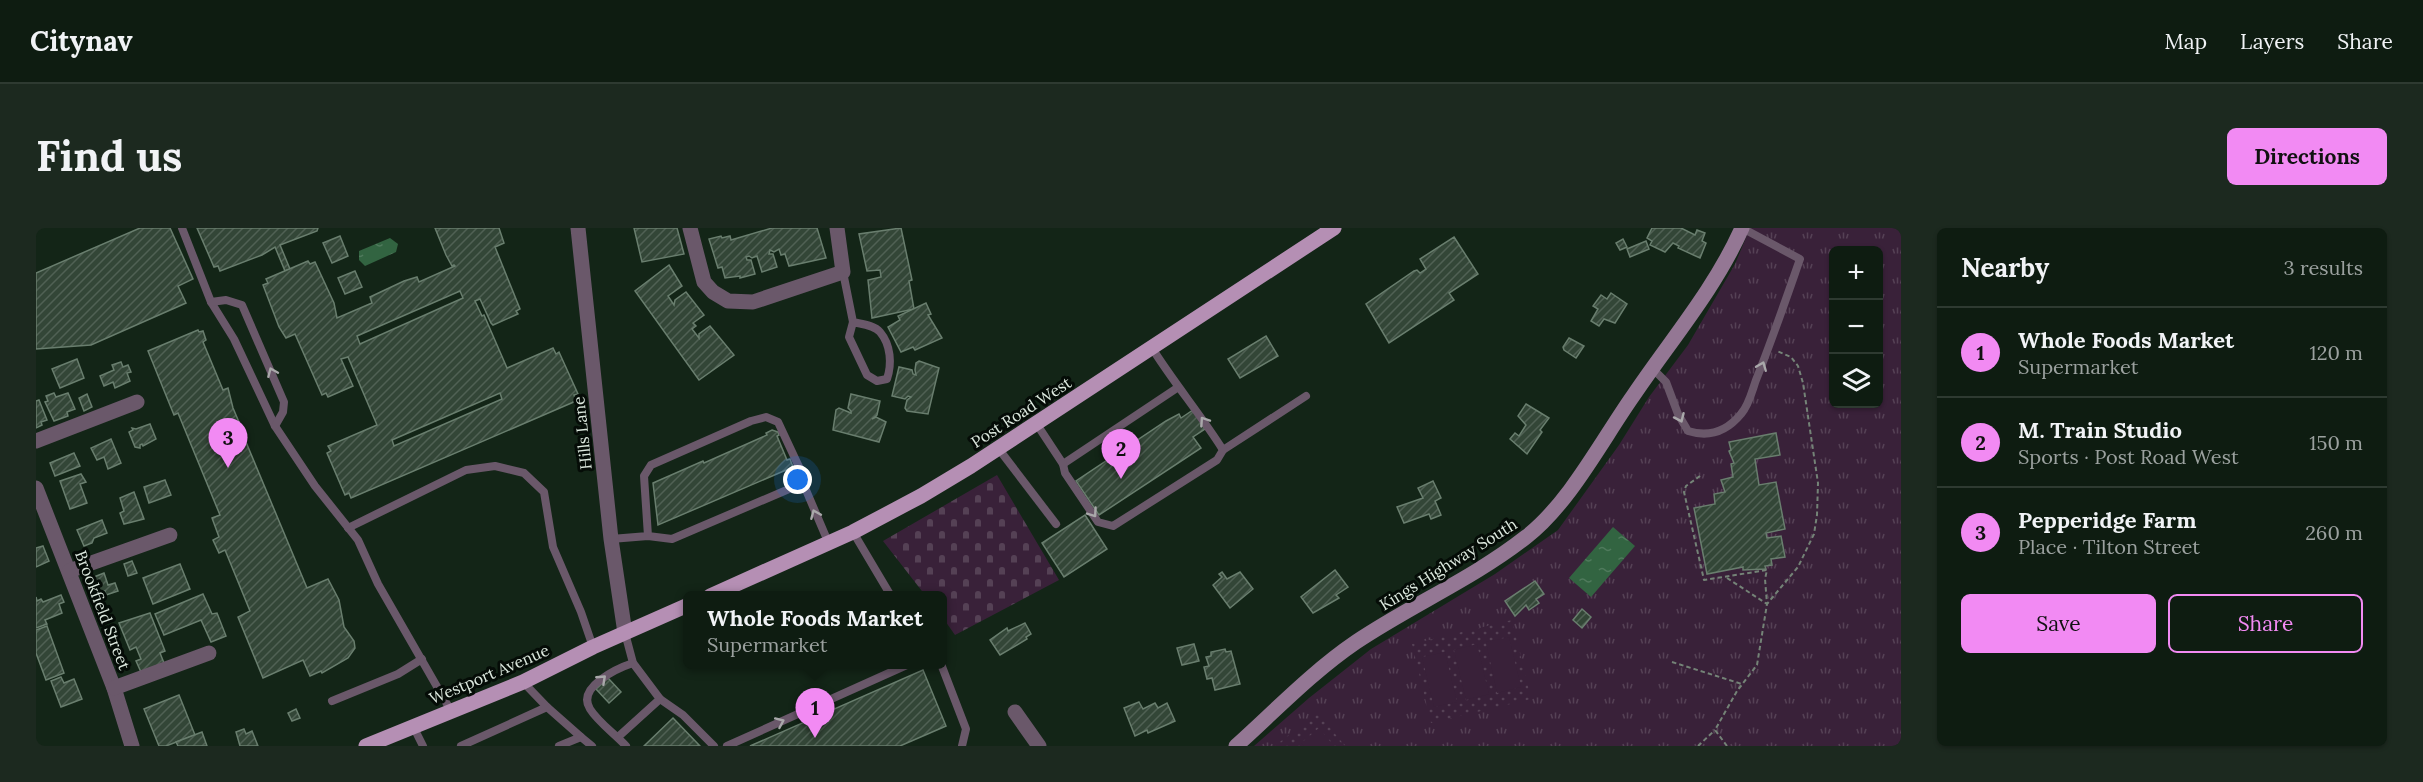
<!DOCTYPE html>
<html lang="en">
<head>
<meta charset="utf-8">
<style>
	body { margin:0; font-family:Lora,serif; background:#1c291f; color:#f1f3f6 }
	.controls { position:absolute; right:18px; top:18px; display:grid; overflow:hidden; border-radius:9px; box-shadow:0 2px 4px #0004 }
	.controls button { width:54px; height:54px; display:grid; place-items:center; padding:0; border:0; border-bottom:2px solid #2e3a31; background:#0e1c11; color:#f1f3f6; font:30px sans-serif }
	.you { position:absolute; left:762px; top:252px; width:21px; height:21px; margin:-15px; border:4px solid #fff; border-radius:50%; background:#1a73e8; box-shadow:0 0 0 9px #1a73e833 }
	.badge { display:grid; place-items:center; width:39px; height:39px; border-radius:50%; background:#f28af3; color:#111; font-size:20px; font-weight:700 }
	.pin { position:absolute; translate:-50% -50px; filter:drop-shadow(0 2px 3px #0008) }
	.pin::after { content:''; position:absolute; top:32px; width:21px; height:18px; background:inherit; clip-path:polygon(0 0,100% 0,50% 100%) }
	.popup { position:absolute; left:647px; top:363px; width:264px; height:78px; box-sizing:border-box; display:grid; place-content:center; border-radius:9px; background:#0e1c11; filter:drop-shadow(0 2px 4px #0005); font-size:20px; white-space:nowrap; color:#9ba19f }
	.popup b { font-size:22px; color:#f1f3f6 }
	.popup::after { content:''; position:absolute; left:50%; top:100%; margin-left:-12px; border:12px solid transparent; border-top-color:#0e1c11 }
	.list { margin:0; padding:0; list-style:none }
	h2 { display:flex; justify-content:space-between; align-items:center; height:78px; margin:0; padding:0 24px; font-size:26px }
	h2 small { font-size:20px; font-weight:400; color:#9ba19f }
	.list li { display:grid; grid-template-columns:39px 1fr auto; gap:18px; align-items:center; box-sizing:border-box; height:90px; padding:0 24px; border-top:2px solid #2e3a31 }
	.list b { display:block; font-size:22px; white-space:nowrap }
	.list p { margin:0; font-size:20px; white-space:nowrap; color:#9ba19f }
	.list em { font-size:20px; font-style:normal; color:#9ba19f }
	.actions { display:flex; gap:12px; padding:18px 24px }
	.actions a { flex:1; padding:14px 0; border:2px solid #f28af3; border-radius:9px; text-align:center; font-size:21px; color:#f28af3 }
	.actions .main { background:#f28af3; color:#111 }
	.icon { flex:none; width:33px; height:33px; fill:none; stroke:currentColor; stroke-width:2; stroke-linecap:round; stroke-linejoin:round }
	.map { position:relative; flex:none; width:1865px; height:518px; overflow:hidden; border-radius:9px }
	header { display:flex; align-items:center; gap:36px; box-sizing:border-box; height:84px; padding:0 30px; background:#0e1c11; border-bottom:2px solid #2e3a31 }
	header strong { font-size:28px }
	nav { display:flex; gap:33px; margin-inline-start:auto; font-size:21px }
	.intro { display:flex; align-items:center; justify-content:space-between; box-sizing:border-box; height:144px; padding:0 36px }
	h1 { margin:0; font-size:42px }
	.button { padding:15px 27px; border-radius:9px; background:#f28af3; color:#111; font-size:21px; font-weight:700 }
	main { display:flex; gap:36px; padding:0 36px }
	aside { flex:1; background:#0e1c11; border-radius:9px; box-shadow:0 2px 4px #0004 }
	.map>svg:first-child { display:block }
	.grass { fill:url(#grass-tufts); fill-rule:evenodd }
	.cemetery { fill:url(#cemetery-stones) }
	.park { fill:url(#park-dots) }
	.garden { fill:#392139 }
	.water { fill:url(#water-ripples) }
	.building { fill:url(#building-hatch); stroke:#697e6e; stroke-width:1.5; fill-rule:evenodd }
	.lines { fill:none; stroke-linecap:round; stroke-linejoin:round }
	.path { stroke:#748377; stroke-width:2; stroke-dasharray:4.5 3; stroke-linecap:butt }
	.lane { stroke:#6a586a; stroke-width:8 }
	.street { stroke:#6a586a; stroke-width:15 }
	.secondary { stroke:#947794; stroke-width:15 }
	.primary { stroke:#b58fb4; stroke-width:15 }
	.oneway { stroke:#a9a8aa }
	.labels { text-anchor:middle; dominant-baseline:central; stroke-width:6; stroke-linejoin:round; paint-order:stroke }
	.street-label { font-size:16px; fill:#dde9df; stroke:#050c07 }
</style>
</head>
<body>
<header>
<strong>Citynav</strong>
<nav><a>Map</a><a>Layers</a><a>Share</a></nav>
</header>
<div class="intro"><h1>Find us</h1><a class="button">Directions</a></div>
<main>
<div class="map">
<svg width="1865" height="518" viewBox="0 0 1865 518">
	<defs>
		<pattern id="grass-tufts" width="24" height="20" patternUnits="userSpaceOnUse" patternTransform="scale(1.5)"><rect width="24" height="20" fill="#392139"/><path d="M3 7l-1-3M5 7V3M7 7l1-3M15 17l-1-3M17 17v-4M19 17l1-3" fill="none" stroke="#554155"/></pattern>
		<pattern id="cemetery-stones" width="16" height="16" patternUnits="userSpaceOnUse" patternTransform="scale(1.5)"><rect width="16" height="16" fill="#392139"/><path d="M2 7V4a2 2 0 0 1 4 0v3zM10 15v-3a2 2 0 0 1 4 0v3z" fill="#554155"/></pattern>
		<pattern id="park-dots" width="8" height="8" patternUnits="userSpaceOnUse" patternTransform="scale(1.5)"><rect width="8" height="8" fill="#392139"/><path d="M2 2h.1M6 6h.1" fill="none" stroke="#554155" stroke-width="1.8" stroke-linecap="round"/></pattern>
		<pattern id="water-ripples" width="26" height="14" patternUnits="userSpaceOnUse" patternTransform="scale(1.5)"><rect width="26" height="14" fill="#326441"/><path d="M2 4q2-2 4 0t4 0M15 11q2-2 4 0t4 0" fill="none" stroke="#4f7a5c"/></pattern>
		<pattern id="building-hatch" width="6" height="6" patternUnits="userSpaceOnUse" patternTransform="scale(1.5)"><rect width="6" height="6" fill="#334637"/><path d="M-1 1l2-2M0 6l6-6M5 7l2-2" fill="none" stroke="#506154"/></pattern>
	</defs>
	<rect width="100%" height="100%" fill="#132517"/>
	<path class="grass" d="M1714,0H1865V518H1218L1273,470L1335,421L1459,346L1522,302L1583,217L1613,169L1652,117L1699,36ZM1798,22H1842V176H1798Z"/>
	<path class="cemetery" d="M961,247L1023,352L919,407L907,390L906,368L889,367L847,313Z"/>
	<g class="park">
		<path d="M1476,392L1495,471L1395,495L1376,416Z"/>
		<path d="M1281,484L1309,518H1239Z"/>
	</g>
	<g class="garden">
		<path d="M1473,409L1485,459L1461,465L1450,414Z"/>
		<path d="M1441,416L1453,466L1430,472L1418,422Z"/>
		<path d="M1409,424L1421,474L1398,479L1386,429Z"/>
		<path d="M1283,500L1298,518H1268L1265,515Z"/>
	</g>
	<g class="water">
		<path d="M354,10L362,16L360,24L329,38L323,32V23Z"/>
		<path d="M1577,299L1599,318L1555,369L1533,350Z"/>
	</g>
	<g class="building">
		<path d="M104,0H134L157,51L142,58L150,75L55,117L0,121V45Z"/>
		<path d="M161,0H282L281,3L244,17L254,41L249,43L239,19L226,27L184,43L182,38L178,39Z"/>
		<path d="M399,0H463L468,15L459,19L484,81L480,83L482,86L457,97L455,95L444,71L439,73L446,88L448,87L471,140L517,120L520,126L523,124L542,166L538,167L540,173L315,270L313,265L309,267L291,225L295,223L292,218L341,197L312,129L305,131L317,158L292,169L290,165L286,167L259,106L250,110L243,99L227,57L232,55L230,51L272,33L274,36L279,34L298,75L301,90L336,75L334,69L368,53L381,49L383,54L419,38L418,37L416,38L410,27ZM424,63L427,70L324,116L321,108ZM464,165L466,171L358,218L356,212Z"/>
		<path d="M598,0H641L648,26L606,34Z"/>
		<path d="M736,0H781L790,30L753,38L749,26L745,27L743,21L738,24L734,22L733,26H737L741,39L726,44L721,28L716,30L713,28L710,29L711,32H715L719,46L704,50V48L689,50L686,39L682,40L673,11L685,8L686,10L694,8L695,12Z"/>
		<path d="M865,0L876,52L873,53L878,81L836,90L832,52L845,49L844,42L831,43L823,6Z"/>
		<path d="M1616,0H1645L1659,7L1661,2L1669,5L1666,13L1670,15L1664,30L1642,20L1643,18L1637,15L1629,24L1614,17L1616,13L1611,10Z"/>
		<path d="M304,8L312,28L296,35L287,15Z"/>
		<path d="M1418,9L1442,46L1413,65L1418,72L1353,115L1330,76L1378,43L1381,42L1384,45L1390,41L1384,31Z"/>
		<path d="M1587,11L1591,19L1584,22L1580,15Z"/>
		<path d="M1610,13L1613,21L1594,29L1591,21Z"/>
		<path d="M633,37L646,58L632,68L638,77L639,72L650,64L668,87L657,95L660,98L656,101L663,110V106L674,98L698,127L663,152L599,63Z"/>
		<path d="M319,43L326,59L309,66L302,50Z"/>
		<path d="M1575,65L1591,76L1579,95L1568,91L1563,98L1555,93L1562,81L1557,78L1565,67L1571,71Z"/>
		<path d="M890,75L895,86L892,87L906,110L879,122L877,119L865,124L852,99L864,92L862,88Z"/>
		<path d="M162,102L163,104L167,103L170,112L167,114L187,162L192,160L197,180L203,194L202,195L271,360L292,351L303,372L308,399L318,413L319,420L312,430L286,445L285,443L274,448L267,432L227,450L202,389L214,383L189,322L183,325L177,312L183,309L176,290L184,287L142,185L138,187L112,123Z"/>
		<path d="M1230,108L1242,128L1204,150L1192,131Z"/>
		<path d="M1533,110L1548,118L1540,130L1528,122L1527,119Z"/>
		<path d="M41,131L48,150L24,160L16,141Z"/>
		<path d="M883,133L903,140L892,186L871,183L869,180L871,172L875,169L872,168L869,171L856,168L863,139L876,142L877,146L880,147L879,142L880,135Z"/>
		<path d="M85,134L87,139L92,137L95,144L91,145L94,153L79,160L77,154L68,158L64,148L78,142L76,137Z"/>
		<path d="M18,165L20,169L32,165L39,181L31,184L32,188L18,193L9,174L12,173L10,168Z"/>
		<path d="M51,166L56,179L48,183L43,170Z"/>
		<path d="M815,166L844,173L841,187L836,191L840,189L850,194L843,214L797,202L800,182L803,180L815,185V183L812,180Z"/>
		<path d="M3,172L11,192L5,194L6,197L0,200V173Z"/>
		<path d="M1490,176L1513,190L1504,202L1506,204L1491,226L1474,211L1479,205L1483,208L1490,197L1482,188Z"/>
		<path d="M1157,182L1169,201L1157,209L1165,220L1063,287L1040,253L1130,193L1143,186L1145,190Z"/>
		<path d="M114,196L120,211L107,218L106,216L104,217V220L99,219L93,204L97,202L96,200L100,201Z"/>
		<path d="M736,202L742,204L743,207L741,208L751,232L754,231L757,239L622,297L617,255L667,233L668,235L731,207L730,205Z"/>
		<path d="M1740,205L1744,227L1719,231L1723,257L1740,254L1749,301L1730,305L1731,310L1745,308L1749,329L1735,331L1736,337L1729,338L1730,341L1707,342V339L1671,346L1658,280L1679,276L1678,266L1689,264L1685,252L1697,249L1695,236L1698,235L1693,223L1695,222L1693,214Z"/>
		<path d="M75,211L85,235L72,241L68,229L61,232L55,220Z"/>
		<path d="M38,225L44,238L19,248L14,235Z"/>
		<path d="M45,246L50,254L44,256L51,275L34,281L24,253Z"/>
		<path d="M129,252L135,267L113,275L108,259Z"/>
		<path d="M1397,253L1405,270L1399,273L1405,287L1395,291L1393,286L1368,295L1361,279L1387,270L1382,260Z"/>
		<path d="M98,264L108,291L88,296L84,285L88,283L84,270Z"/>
		<path d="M1049,287L1071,321L1028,349L1006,315Z"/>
		<path d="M66,292L71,305L58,310L56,315L48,318L41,302Z"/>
		<path d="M7,318L13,333L0,339V320Z"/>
		<path d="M96,333L101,345L92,348L88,336Z"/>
		<path d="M144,336L154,361L117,376L107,350Z"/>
		<path d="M1299,342L1312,359L1300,367L1303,370L1277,385L1265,369Z"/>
		<path d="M1186,344L1191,351L1204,344L1217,361L1194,380L1177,357L1186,349L1183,346Z"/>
		<path d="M68,345L72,357L79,355L82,363L70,367L69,363L61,366L58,363L53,351Z"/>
		<path d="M1499,353L1508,366L1500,371L1503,375L1493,382L1490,377L1479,388L1469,373Z"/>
		<path d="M167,366L176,386L181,385L190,408L175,414L165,392L128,407L119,386Z"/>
		<path d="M25,367L28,374L23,376L26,385L9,392L11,396L0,400V369L1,373L5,371L7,374Z"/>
		<path d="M1546,381L1555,389L1546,400L1537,392Z"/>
		<path d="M114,385L129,423L124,425L128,435L105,444L100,433L105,431L100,419L94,422L83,395Z"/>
		<path d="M989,395L995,406L990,409L991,411L964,427L954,412L971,400L972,403Z"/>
		<path d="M11,398L28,445L10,452L0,425V402Z"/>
		<path d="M1158,416L1163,433L1146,437L1141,420Z"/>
		<path d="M1189,421L1190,424L1195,423L1204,456L1179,462L1176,450L1171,451L1168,439L1173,438L1170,429L1175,428V424Z"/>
		<path d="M887,442L910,498L864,518H714Z"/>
		<path d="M25,449L28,455L38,451L46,471L25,479L15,453Z"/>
		<path d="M572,450L585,464L573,475L560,461Z"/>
		<path d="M143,467L159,507L130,518H123L108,481Z"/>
		<path d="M1103,474L1107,481L1119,475L1122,480L1131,475L1139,493L1112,505L1111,502L1099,508L1088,480Z"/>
		<path d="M260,481L264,490L256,493L252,485Z"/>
		<path d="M637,490L664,518H608Z"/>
		<path d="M208,501L210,506L216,503L222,518H204L200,504Z"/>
		<path d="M166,504L171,518H142L140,514Z"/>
	</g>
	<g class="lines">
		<g class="path">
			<path d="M1664,248L1650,258L1648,264L1668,352L1731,342L1729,351L1731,376"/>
			<path d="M1691,350L1731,376"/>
			<path d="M1636,434L1706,456"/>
			<path d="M1662,518L1679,502"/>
			<path d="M1691,518L1679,502L1701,463L1721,437L1731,376L1762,339L1778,306L1781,287L1782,255L1767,155L1762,138L1755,129L1741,123"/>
		</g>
		<g class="lane">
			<path d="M146,0L175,74L198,111L239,198L279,258L322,312L342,356L415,483"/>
			<path d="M807,44L817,94L813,109L831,147L841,153L851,151C856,136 855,117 844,104C838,97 825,96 817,94"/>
			<path d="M175,74L190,72L206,77L248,174L247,184L239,198"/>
			<path d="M1616,140L1630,154L1642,186L1652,203C1674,210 1691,203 1705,186C1713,177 1716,163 1720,152C1736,112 1750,71 1764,31L1706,0"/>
			<path d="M1000,195L1027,236L1141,160"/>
			<path d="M962,220L1020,296"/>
			<path d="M1187,222L1270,168"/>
			<path d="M1027,236L1029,245L1062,294L1077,298L1181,232L1187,222C1165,187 1138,155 1116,120"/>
			<path d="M767,255L793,316"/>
			<path d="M312,300L430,242L459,238L488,245L508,264L517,319L545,384L557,419"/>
			<path d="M817,304L855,368"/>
			<path d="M575,311L612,308L636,311L767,255L764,241L742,194L730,189L715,193L615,237L608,248L612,308"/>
			<path d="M905,436L930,501L926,518"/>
			<path d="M624,471L647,487L678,518"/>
			<path d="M296,473L362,446L386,431"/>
			<path d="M511,479L545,509L523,518"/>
			<path d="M377,498L387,518"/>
			<path d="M545,509L556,518"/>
			<path d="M582,509L624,471L597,435L589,405"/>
			<path d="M425,518L511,479L487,454"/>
			<path d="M590,518C579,506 562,494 554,481C540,459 582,440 597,435"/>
			<path d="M691,518L873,436"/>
		</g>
		<g class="street">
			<path d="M542,0L575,311L589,405"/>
			<path d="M654,0L668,54L677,64L692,73L717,74L807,44L801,0"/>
			<path d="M0,213L101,174"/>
			<path d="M0,260L78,460L96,518"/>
			<path d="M33,343L134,307"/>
			<path d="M78,460L173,425"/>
			<path d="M979,484L1003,518"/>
		</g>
		<path class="secondary" d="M1200,518C1239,483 1276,444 1320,414C1375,377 1438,350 1490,309C1533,276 1566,212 1597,168C1634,113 1679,61 1706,0"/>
		<g class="primary">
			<path d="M674,368L817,304L885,268L935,238L1298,0"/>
			<path d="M330,518L487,454L557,419L652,377"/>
		</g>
	</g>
	<defs><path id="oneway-chevron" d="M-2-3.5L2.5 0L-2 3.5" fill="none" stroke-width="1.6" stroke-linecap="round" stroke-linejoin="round" transform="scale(1.5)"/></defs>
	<g class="oneway">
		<use href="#oneway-chevron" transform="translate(1726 138) rotate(-68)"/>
		<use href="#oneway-chevron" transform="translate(236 144) rotate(-113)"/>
		<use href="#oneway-chevron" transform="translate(1644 190) rotate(66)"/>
		<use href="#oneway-chevron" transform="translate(1168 193) rotate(-124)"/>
		<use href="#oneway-chevron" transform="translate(1057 285) rotate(55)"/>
		<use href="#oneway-chevron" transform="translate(779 286) rotate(-113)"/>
		<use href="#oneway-chevron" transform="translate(566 451) rotate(-43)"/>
		<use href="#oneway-chevron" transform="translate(744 494) rotate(-24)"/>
	</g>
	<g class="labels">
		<g class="street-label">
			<text transform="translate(985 184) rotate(-33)">Post Road West</text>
			<text transform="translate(546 205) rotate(-96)">Hills Lane</text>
			<text transform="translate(1412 336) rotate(-32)">Kings Highway South</text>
			<text transform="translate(67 382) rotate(69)">Brookfield Street</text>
			<text transform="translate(453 446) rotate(-23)">Westport Avenue</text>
		</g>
	</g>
</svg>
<div class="controls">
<button>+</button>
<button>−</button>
<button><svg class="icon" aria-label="layers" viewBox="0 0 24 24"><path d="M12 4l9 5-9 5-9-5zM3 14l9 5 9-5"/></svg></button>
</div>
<div class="you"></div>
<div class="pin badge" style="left:779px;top:510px">1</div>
<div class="popup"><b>Whole Foods Market</b>Supermarket</div>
<div class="pin badge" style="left:1085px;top:251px">2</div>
<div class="pin badge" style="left:192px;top:240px">3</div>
</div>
<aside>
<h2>Nearby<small>3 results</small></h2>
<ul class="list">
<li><span class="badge">1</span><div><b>Whole Foods Market</b><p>Supermarket</p></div><em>120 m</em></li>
<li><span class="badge">2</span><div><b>M. Train Studio</b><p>Sports · Post Road West</p></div><em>150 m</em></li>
<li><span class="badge">3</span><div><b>Pepperidge Farm</b><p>Place · Tilton Street</p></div><em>260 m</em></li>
</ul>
<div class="actions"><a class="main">Save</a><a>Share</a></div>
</aside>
</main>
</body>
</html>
